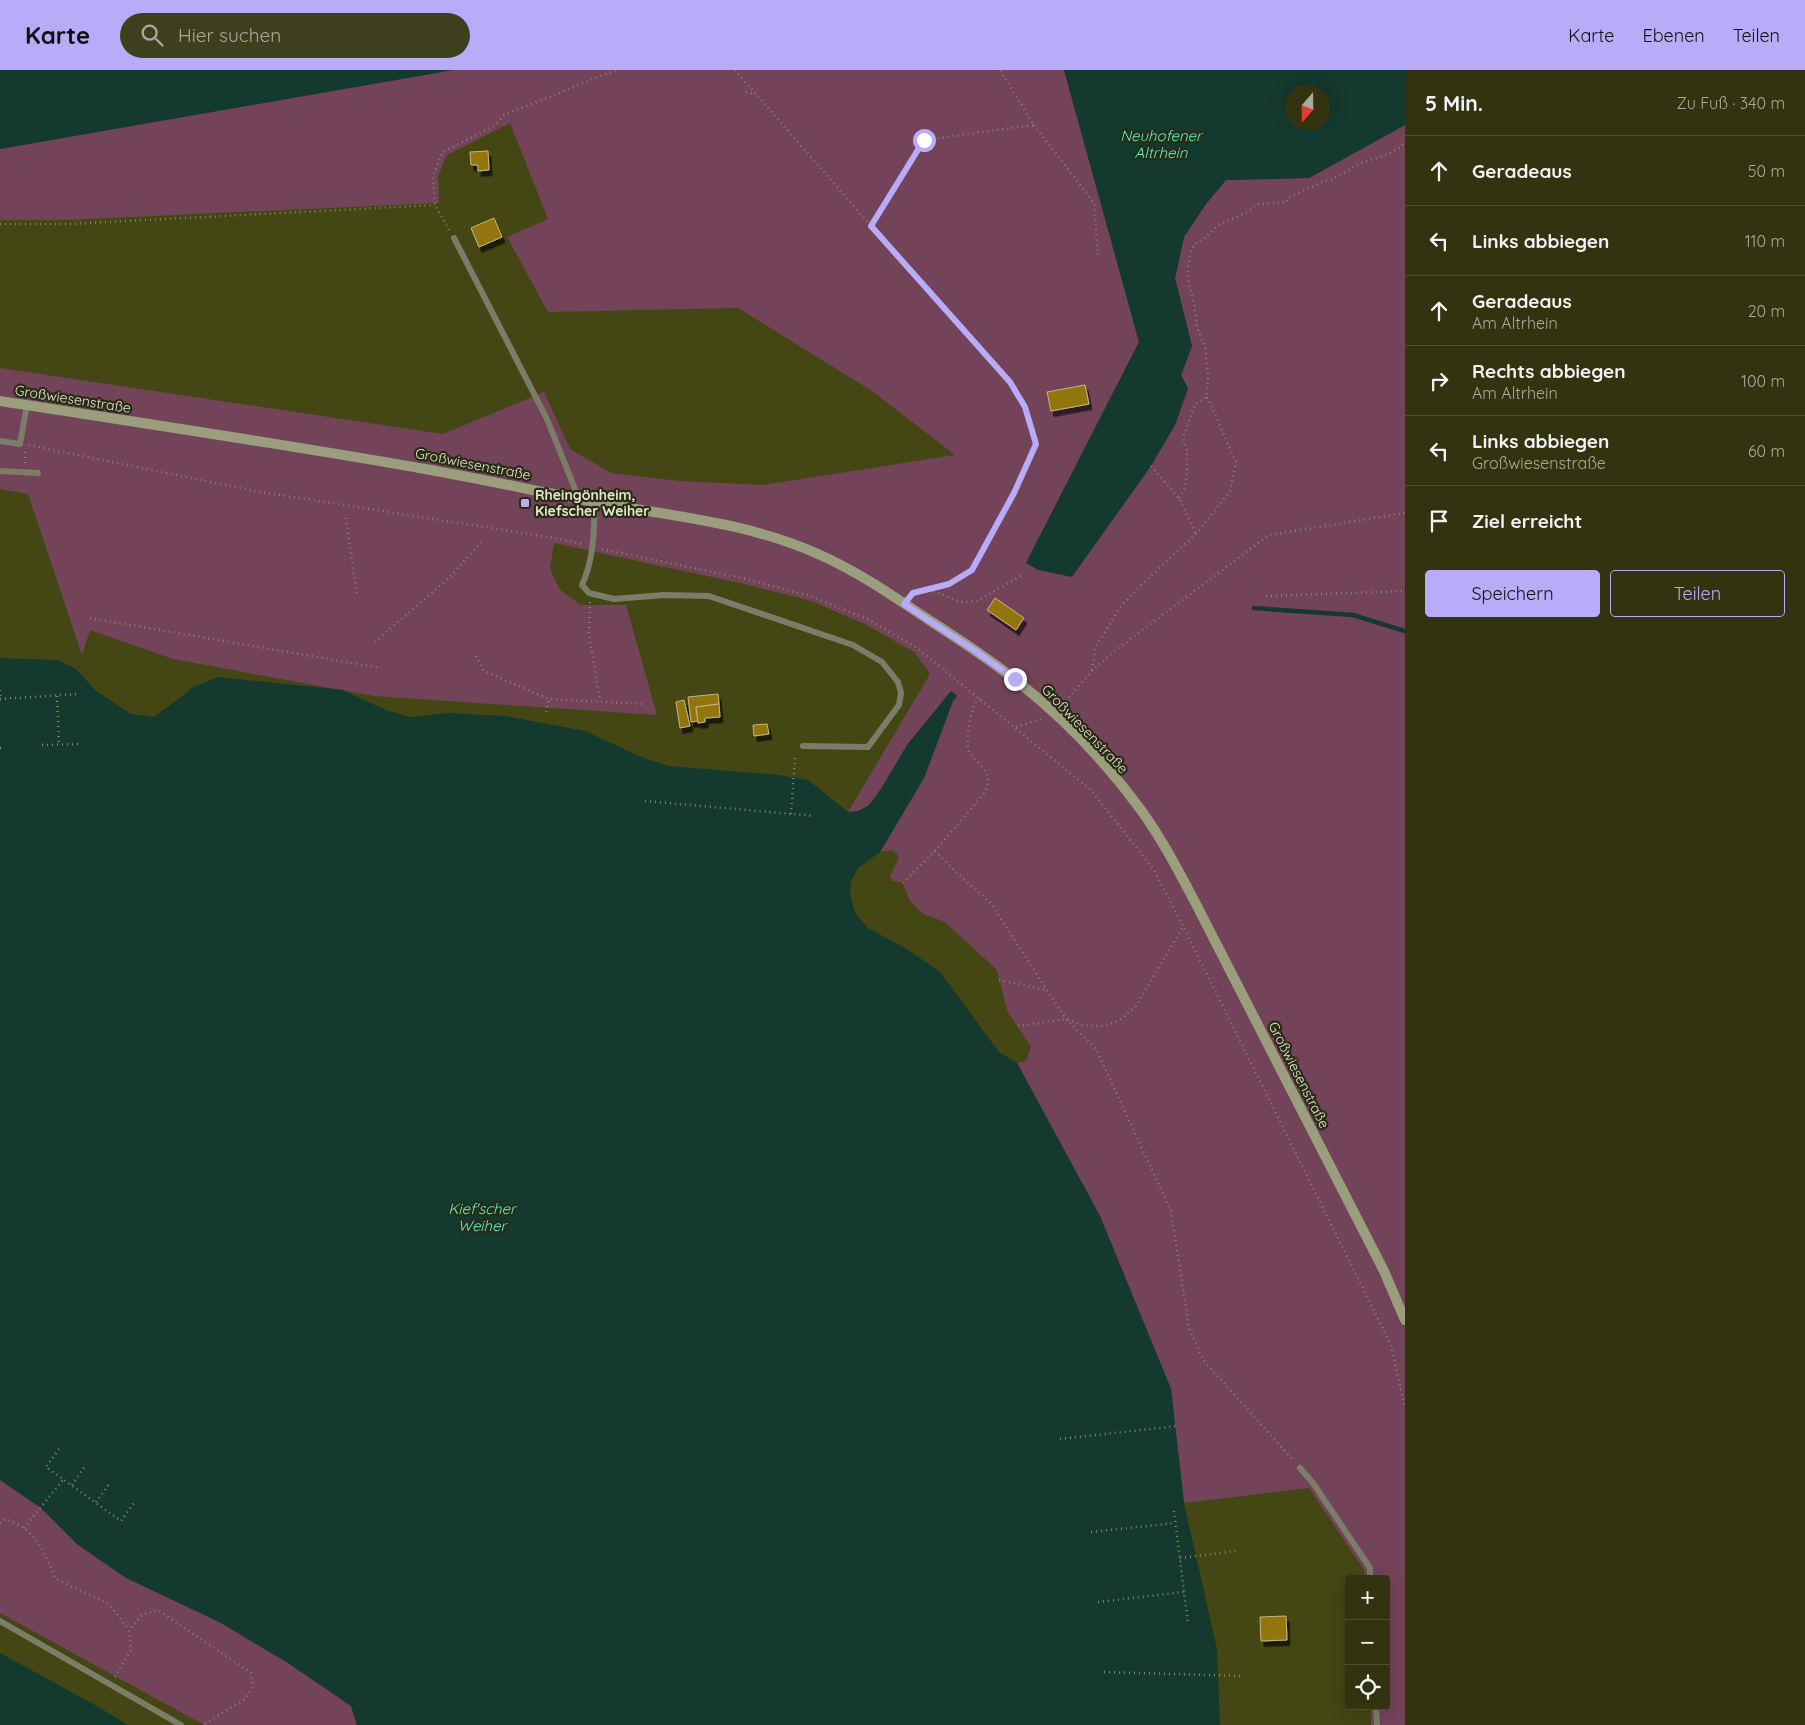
<!DOCTYPE html>
<html lang="de">
<head>
<meta charset="utf-8">
<style>
	body { margin:0; font-family:Quicksand,sans-serif; background:#3e3f1d; color:#f1f3f6 }
	.controls { position:absolute; right:15px; bottom:15px; display:grid; overflow:hidden; border-radius:5px; box-shadow:0 5px 20px #0002 }
	.controls button { width:45px; height:45px; display:grid; place-items:center; padding:0; border:0; border-bottom:1px solid #4e4f2f; background:#33340f; color:#f1f3f6; font:25px sans-serif }
	.compass { position:absolute; left:1285px; top:15px; width:45px; height:45px; border-radius:50%; background:#33340f; box-shadow:0 5px 20px #0002; rotate:200deg }
	.stop { position:absolute; width:15px; height:15px; margin:-11px; border:4px solid #b8abf7; border-radius:50%; background:#fff }
	.stop.end { background:#b8abf7; border-color:#fff; box-shadow:0 1px 5px #0008 }
	.list { margin:0; padding:0; list-style:none }
	h2 { display:flex; justify-content:space-between; align-items:center; height:65px; margin:0; padding:0 20px; font-size:21px }
	h2 small { font-size:16px; font-weight:400; color:#a9aa9e }
	.list li { display:grid; grid-template-columns:32px 1fr auto; gap:15px; align-items:center; box-sizing:border-box; height:70px; padding:0 20px; border-top:1px solid #4e4f2f }
	.list b { display:block; font-size:19px; white-space:nowrap }
	.list p { margin:0; font-size:16px; white-space:nowrap; color:#a9aa9e }
	.list em { font-size:16px; font-style:normal; color:#a9aa9e }
	.actions { display:flex; gap:10px; padding:15px 20px }
	.actions a { flex:1; padding:11px 0; border:1px solid #b8abf7; border-radius:5px; text-align:center; font-size:18px; color:#b8abf7 }
	.actions .main { background:#b8abf7; color:#111 }
	.icon { flex:none; width:28px; height:28px; fill:none; stroke:currentColor; stroke-width:2; stroke-linecap:round; stroke-linejoin:round }
	.map { position:relative; flex:none; width:1405px; height:1655px; overflow:hidden }
	header { display:flex; align-items:center; gap:30px; box-sizing:border-box; height:70px; padding:0 25px; background:#b8abf7; color:#111 }
	header strong { font-size:24px }
	nav { display:flex; gap:28px; margin-inline-start:auto; font-size:18px }
	.search { width:350px; height:45px; background:#3e3f1d; display:flex; align-items:center; gap:12px; box-sizing:border-box; padding:0 18px; border-radius:28px; color:#a9aa9e; font-size:19px }
	main { display:flex }
	aside { flex:1; background:#33340f }
	.map>svg:first-child { display:block }
	.green { fill:#734359 }
	.water { fill:#14392e; fill-rule:evenodd }
	.lines { fill:none; stroke-linecap:round; stroke-linejoin:round }
	.stream { stroke:#14392e; stroke-width:4.5 }
	.building { fill:#927608; stroke:#c7b684; filter:url(#shadow) }
	.path { stroke:#868860; stroke-width:2.5; stroke-dasharray:1 4; stroke-linecap:butt }
	.lane { stroke:#7b7d68; stroke-width:6 }
	.secondary { stroke:#9b9e7c; stroke-width:10 }
	.route { stroke:#b8abf7; stroke-width:6 }
	.poi-dot { fill:#b8abf7; stroke:#292b16; stroke-width:2 }
	.labels { text-anchor:middle; dominant-baseline:central; stroke-width:4.5; stroke-linejoin:round; paint-order:stroke }
	.street-label { font-size:14px; fill:#e4e6cc; stroke:#292b16 }
	.poi-label { font-size:14px; font-weight:bold; fill:#e4e6cc; stroke:#292b16; text-anchor:start }
	.water-label { font-size:15px; font-style:italic; fill:#53f2c8; stroke:#292b16 }
</style>
</head>
<body>
<header>
<strong>Karte</strong>
<div class="search"><svg class="icon" aria-label="search" viewBox="0 0 24 24"><circle cx="10" cy="10" r="6"/><path d="M15 15l6 6"/></svg>Hier suchen</div>
<nav><a>Karte</a><a>Ebenen</a><a>Teilen</a></nav>
</header>
<main>
<div class="map">
<svg width="1405" height="1655" viewBox="0 0 1405 1655">
	<defs>
		<filter id="shadow"><feDropShadow dx="3" dy="5.5" stdDeviation="0" flood-color="#0009"/></filter>
	</defs>
	<rect width="100%" height="100%" fill="#444614"/>
	<g class="green">
		<path d="M453,0H1064L1139,272L1026,493L1175,355L1188,319L1181,305L1192,276L1175,208L1184,167L1206,134L1226,110L1309,108L1405,55V1655H1371V1636H1386V1509H1365L1364,1500L1309,1418L1184,1433L1171,1319L1100,1146L1017,993L1026,991L1031,977L1007,940L997,900L945,852L923,844L910,831L903,813L893,811L890,806L899,788C895,778 890,780 880,782L924,708L953,631L957,626L951,621L868,736L858,741L848,742L930,604L914,582L865,554L811,531L744,514L554,473L550,499L560,520L581,535H626L657,645L374,626L173,589L90,560L82,585L28,424L0,419V298L443,364L544,322L570,379L611,403L680,411L763,415L955,385L872,321L738,238L548,242L507,167L548,149L510,53L447,85L438,106L439,133L66,150H0V79Z"/>
		<path d="M0,1410L41,1438L78,1475L221,1553L288,1593L351,1636L357,1655H204L0,1543Z"/>
	</g>
	<g class="water">
		<path d="M0,0H453L0,79Z"/>
		<path d="M1064,0H1405V55L1309,108L1226,110L1206,134L1184,167L1175,208L1192,276L1181,305L1188,318L1175,355L1151,396L1072,507L1038,500L1026,493L1139,272ZM1322,22V52H1292V22Z"/>
		<path d="M0,588L57,590L76,599L96,621L131,644L154,647L194,617L218,607L343,620L386,640L410,647L449,643L505,646L585,661L639,686L668,696L779,705L808,710L848,742L858,741L868,736L878,724L907,675L951,621L957,626L953,631L924,708L880,782L858,798L851,811L850,825L855,843L868,858L908,880L940,902L999,982L1017,993L1100,1146L1171,1319L1184,1433L1217,1579L1220,1655H357L351,1636L288,1593L221,1553L126,1508L78,1475L41,1438L0,1410Z"/>
		<path d="M0,1583L95,1635L128,1655H0Z"/>
	</g>
	<g class="lines">
		<path class="stream" d="M1254,538L1353,545L1405,561"/>
	</g>
	<g class="building">
		<path d="M488,81L489,100L478,101V95H471L470,82Z"/>
		<path d="M494,148L502,167L479,177L471,158Z"/>
		<path d="M1085,315L1089,334L1051,341L1047,322Z"/>
		<path d="M995,528L1024,548L1016,560L987,540Z"/>
		<path d="M718,624L719,634L696,637L698,651L691,652L688,627Z"/>
		<path d="M684,630L690,656L680,658L676,632Z"/>
		<path d="M719,634L720,647L705,648V652L698,653L696,637Z"/>
		<path d="M767,654L769,664L754,666L753,655Z"/>
		<path d="M1286,1546L1287,1570L1261,1571L1260,1547Z"/>
	</g>
	<g class="lines">
		<g class="path">
			<path d="M735,0L871,156L1010,312L1025,337L1036,374L1014,423L972,500L949,514L928,518L912,525"/>
			<path d="M746,22L756,24"/>
			<path d="M1034,55L1094,133L1098,185"/>
			<path d="M0,154H69L435,135"/>
			<path d="M871,156L924,70L1034,55L1000,0"/>
			<path d="M449,160L435,135L433,105L443,82L494,56L504,45L616,0"/>
			<path d="M29,375L255,421L554,468L582,474"/>
			<path d="M25,393V381"/>
			<path d="M1151,396L1179,428L1196,464"/>
			<path d="M1179,428L1185,418L1187,401V381L1183,368L1195,334L1205,329L1207,322L1208,306L1205,276L1197,257L1194,233L1189,215L1188,198L1191,180L1198,171L1204,169L1218,155L1248,142L1257,134L1287,132L1288,128L1322,112L1333,109L1359,94L1388,84L1401,77L1405,71"/>
			<path d="M346,448L357,525"/>
			<path d="M602,479L746,509L813,527L867,549L917,578L1091,720L1154,800L1183,856L1391,1275L1405,1338"/>
			<path d="M929,519L960,532L977,531L1024,504"/>
			<path d="M1266,526L1405,521"/>
			<path d="M590,532L589,564L600,631"/>
			<path d="M90,548L381,598"/>
			<path d="M375,572L450,507L482,471"/>
			<path d="M476,586L484,601L549,629L644,634"/>
			<path d="M1092,600L1096,576L1121,536L1142,514L1196,464L1230,421L1236,392L1206,324"/>
			<path d="M0,620V629"/>
			<path d="M57,626L59,675"/>
			<path d="M0,629L78,624"/>
			<path d="M1062,635L1092,601L1112,583L1269,465L1405,443"/>
			<path d="M546,642L549,629"/>
			<path d="M1016,657L1042,649"/>
			<path d="M42,675L79,674"/>
			<path d="M0,678H5"/>
			<path d="M645,731L814,746"/>
			<path d="M791,744L795,688"/>
			<path d="M935,781L959,805L990,832L1066,949L1096,979L1171,1141L1189,1258L1204,1291L1294,1391"/>
			<path d="M903,813L935,781L983,725C997,701 979,699 969,681C965,673 970,647 973,638C974,634 977,631 980,628"/>
			<path d="M999,910L1047,920"/>
			<path d="M1018,956L1066,949L1083,955L1104,956L1120,950L1136,936L1183,857"/>
			<path d="M1060,1369L1178,1356"/>
			<path d="M59,1379L46,1397L121,1451L135,1431"/>
			<path d="M72,1415L85,1396"/>
			<path d="M96,1432L110,1413"/>
			<path d="M1174,1441L1188,1554"/>
			<path d="M0,1453L5,1449C36,1458 44,1482 56,1509L109,1534L129,1560"/>
			<path d="M24,1458L63,1410"/>
			<path d="M1091,1462L1175,1453"/>
			<path d="M1180,1488L1236,1481"/>
			<path d="M1098,1532L1184,1522"/>
			<path d="M1104,1602L1242,1606"/>
			<path d="M115,1607L131,1580L129,1560L143,1544L158,1540L251,1603L253,1616L245,1629L203,1655"/>
		</g>
		<g class="lane">
			<path d="M454,168L547,349L579,429"/>
			<path d="M0,371L20,374L27,335"/>
			<path d="M0,401L38,403"/>
			<path d="M595,432C594,460 594,489 582,515L589,523L614,529L664,525L709,526L853,575L882,592L898,612L901,623L899,635L868,677L803,676"/>
			<path d="M1300,1398L1313,1413L1370,1498V1509"/>
			<path d="M0,1551L181,1655"/>
			<path d="M1376,1636L1377,1655"/>
		</g>
		<path class="secondary" d="M0,331C142,353 284,374 425,399C476,408 527,419 579,429C658,445 743,450 818,484C857,501 893,526 929,550C957,568 986,587 1013,608C1061,645 1105,691 1141,740C1162,769 1179,802 1196,834L1384,1201L1405,1250"/>
	</g>
	<g class="lines">
		<path class="route" d="M924,70L871,156L1010,312L1025,337L1036,374L1014,423L972,500L949,514L913,523L904,534L977,582L1015,609"/>
	</g>
	<rect class="poi-dot" x="520" y="428" width="10" height="10" rx="2.5"/>
	<g class="labels">
		<g class="street-label">
			<text transform="translate(73 329) rotate(9)">Großwiesenstraße</text>
			<text transform="translate(473 394) rotate(11)">Großwiesenstraße</text>
			<text transform="translate(1085 659) rotate(46)">Großwiesenstraße</text>
			<text transform="translate(1299 1005) rotate(63)">Großwiesenstraße</text>
		</g>
		<g class="poi-label">
			<text x="535" y="425">Rheingönheim,<tspan x="535" dy="16">Kiefscher Weiher</tspan></text>
		</g>
		<g class="water-label">
			<text x="1161" y="65">Neuhofener<tspan x="1161" dy="17">Altrhein</tspan></text>
			<text x="482" y="1138">Kief'scher<tspan x="482" dy="17">Weiher</tspan></text>
		</g>
	</g>
</svg>
<div class="controls">
<button>+</button>
<button>−</button>
<button><svg class="icon" aria-label="locate" viewBox="0 0 24 24"><circle cx="12" cy="12" r="6"/><path d="M12 2v4M12 18v4M2 12h4M18 12h4"/></svg></button>
</div>
<svg class="compass" viewBox="-18 -18 36 36"><path d="M0-13l5 13h-10z" fill="#e53935"/><path d="M0 13l5-13h-10z" fill="#a9aa9e"/></svg>
<div class="stop" style="left:924px;top:70px"></div>
<div class="stop end" style="left:1015px;top:609px"></div>
</div>
<aside>
<h2>5 Min.<small>Zu Fuß · 340 m</small></h2>
<ul class="list">
<li><svg class="icon" aria-label="ahead" viewBox="0 0 24 24"><path d="M12 20V5M6 11l6-6 6 6"/></svg><div><b>Geradeaus</b></div><em>50 m</em></li>
<li><svg class="icon" aria-label="left" viewBox="0 0 24 24"><path d="M17 20v-9H6M10 6l-5 5 5 5"/></svg><div><b>Links abbiegen</b></div><em>110 m</em></li>
<li><svg class="icon" aria-label="ahead" viewBox="0 0 24 24"><path d="M12 20V5M6 11l6-6 6 6"/></svg><div><b>Geradeaus</b><p>Am Altrhein</p></div><em>20 m</em></li>
<li><svg class="icon" aria-label="right" viewBox="0 0 24 24"><path d="M7 20v-9h11M14 6l5 5-5 5"/></svg><div><b>Rechts abbiegen</b><p>Am Altrhein</p></div><em>100 m</em></li>
<li><svg class="icon" aria-label="left" viewBox="0 0 24 24"><path d="M17 20v-9H6M10 6l-5 5 5 5"/></svg><div><b>Links abbiegen</b><p>Großwiesenstraße</p></div><em>60 m</em></li>
<li><svg class="icon" aria-label="arrive" viewBox="0 0 24 24"><path d="M6 21V4h12l-3 4 3 4H6"/></svg><div><b>Ziel erreicht</b></div></li>
</ul>
<div class="actions"><a class="main">Speichern</a><a>Teilen</a></div>
</aside>
</main>
</body>
</html>
